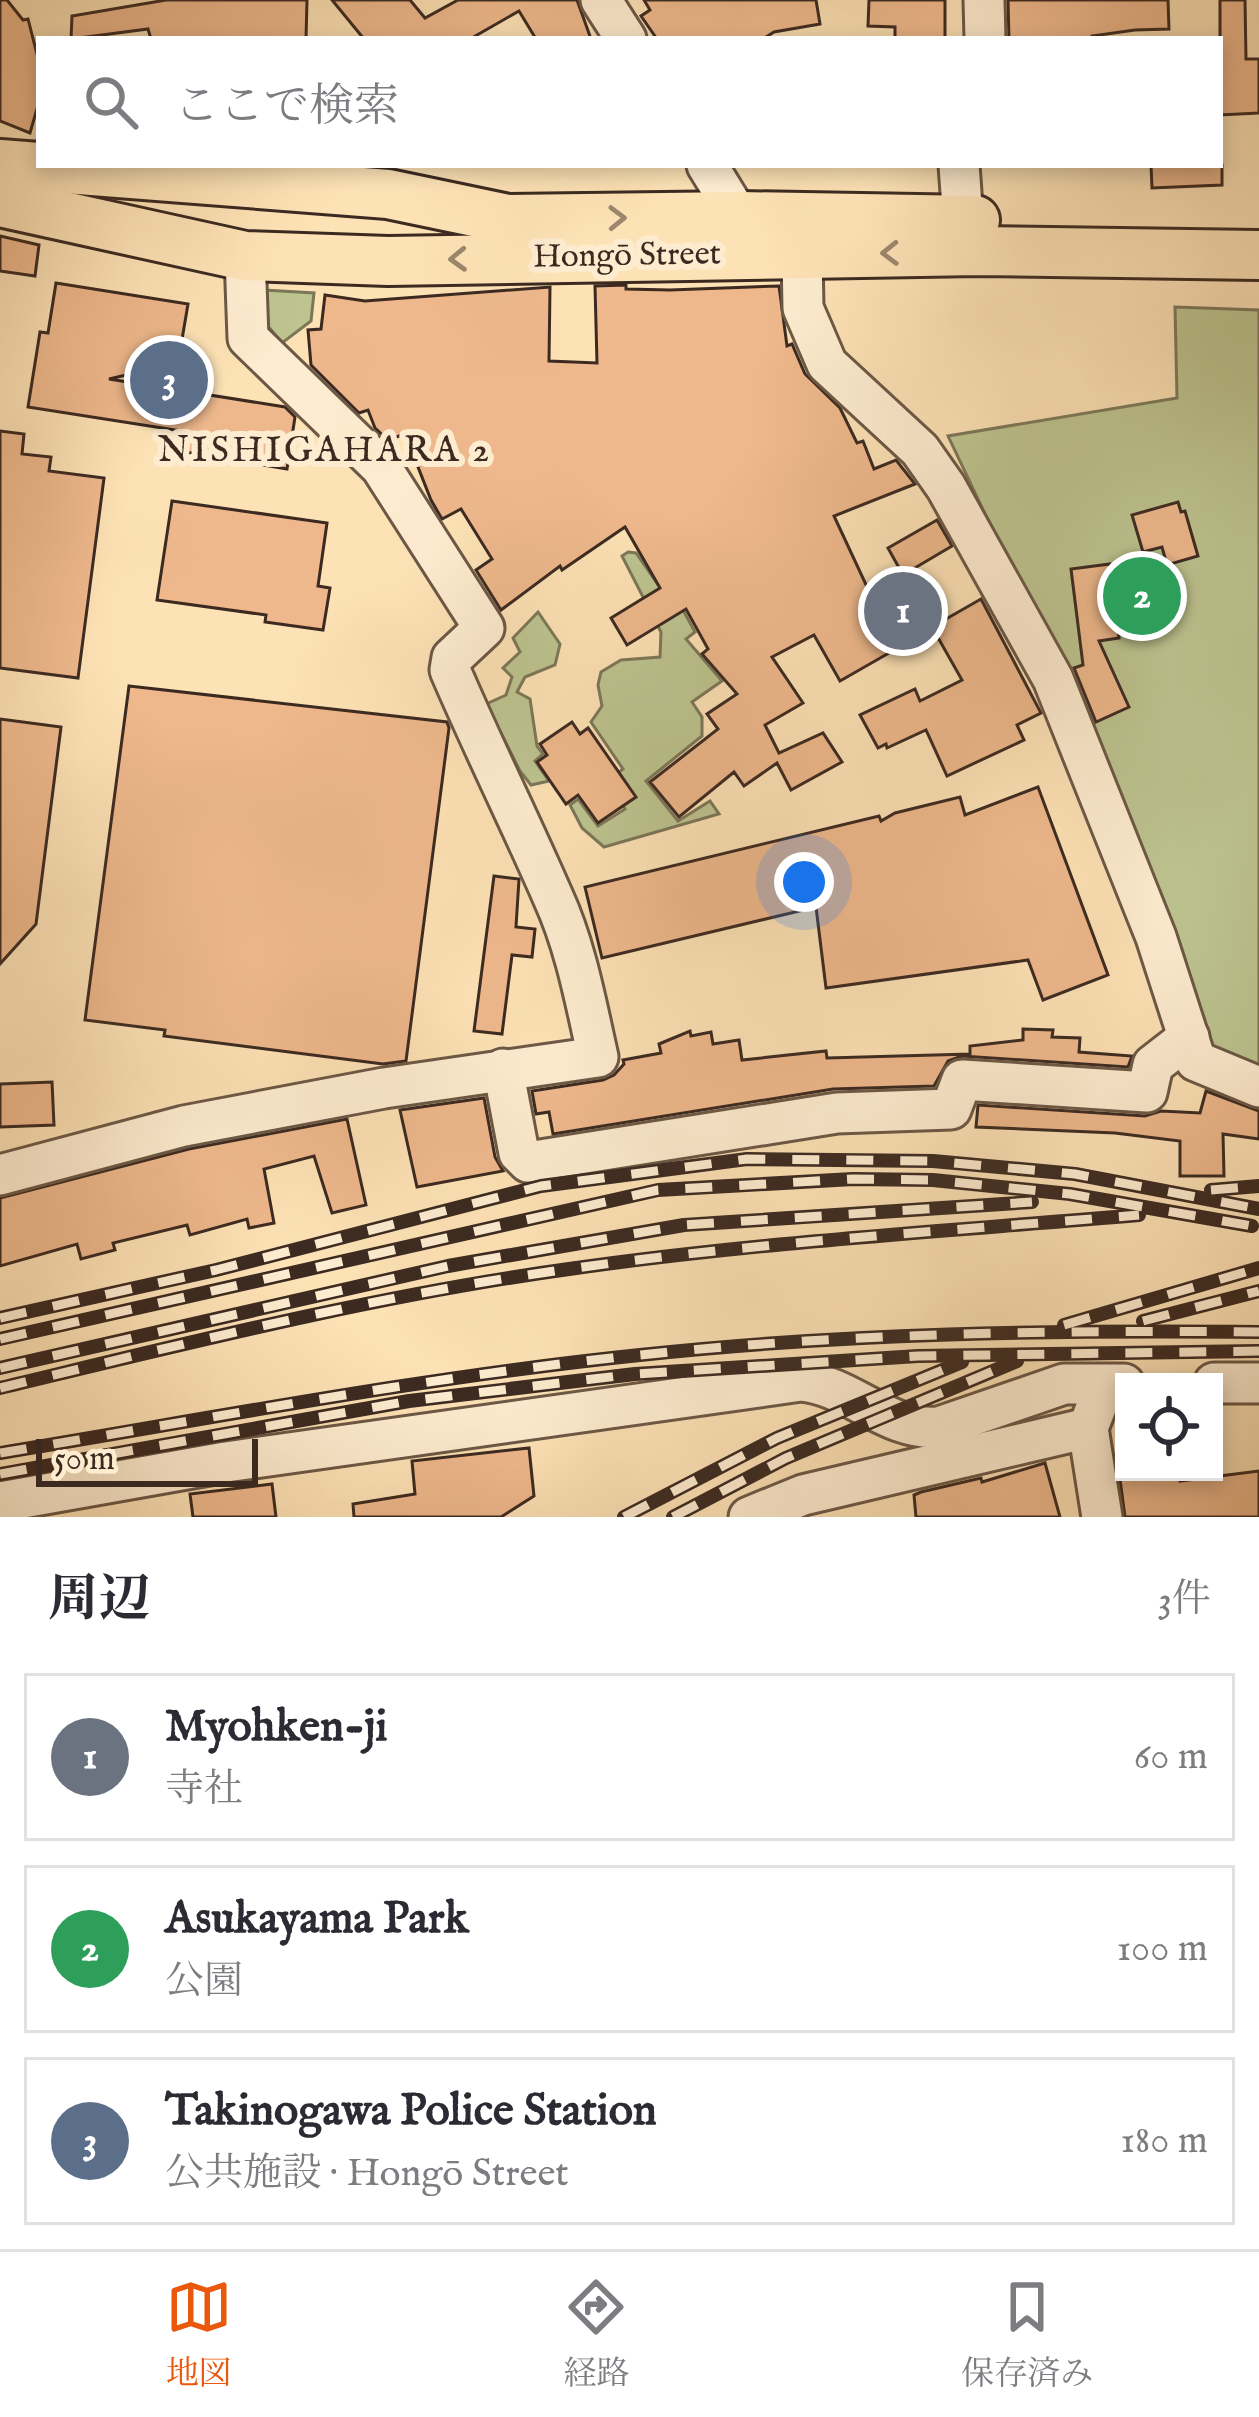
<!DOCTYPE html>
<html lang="ja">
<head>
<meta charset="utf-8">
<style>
	body { margin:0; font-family:"IM FELL English","Noto Serif JP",serif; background:#f2f2f3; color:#2b2b33 }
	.controls { position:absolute; right:36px; bottom:36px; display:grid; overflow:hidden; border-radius:0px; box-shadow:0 6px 18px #0003 }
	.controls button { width:108px; height:108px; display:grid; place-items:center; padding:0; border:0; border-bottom:3px solid #e1e1e2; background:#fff; color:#2b2b33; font:60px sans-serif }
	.scale { position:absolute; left:36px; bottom:30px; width:222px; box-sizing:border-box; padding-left:12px; border:6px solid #3c2a21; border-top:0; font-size:33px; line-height:42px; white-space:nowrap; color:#3c2a21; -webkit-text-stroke:9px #feecd0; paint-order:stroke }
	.you { position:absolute; left:804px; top:882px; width:42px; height:42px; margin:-30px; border:9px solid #fff; border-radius:50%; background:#1a73e8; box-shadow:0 0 0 18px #1a73e833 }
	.badge { display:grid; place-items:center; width:78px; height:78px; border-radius:50%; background:#ea580c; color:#fff; font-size:39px; font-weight:700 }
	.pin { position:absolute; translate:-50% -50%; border:6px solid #fff; box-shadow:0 3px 12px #0006 }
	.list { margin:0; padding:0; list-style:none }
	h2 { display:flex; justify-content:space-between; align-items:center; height:156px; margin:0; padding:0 48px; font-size:51px }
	h2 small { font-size:39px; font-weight:400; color:#7c7c81 }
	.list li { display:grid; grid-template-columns:78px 1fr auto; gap:36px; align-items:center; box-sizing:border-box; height:168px; margin:0 24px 24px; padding:0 24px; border:3px solid #e1e1e2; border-radius:0px }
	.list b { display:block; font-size:45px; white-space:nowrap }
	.list p { margin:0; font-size:39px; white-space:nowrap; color:#7c7c81 }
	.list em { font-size:39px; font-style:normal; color:#7c7c81 }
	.icon { flex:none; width:66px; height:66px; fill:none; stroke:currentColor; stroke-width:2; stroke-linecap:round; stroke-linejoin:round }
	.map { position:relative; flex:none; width:1259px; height:1517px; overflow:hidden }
	.search { position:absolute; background:#fff; box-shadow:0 6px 18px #0003; left:36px; right:36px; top:36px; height:132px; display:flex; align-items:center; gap:30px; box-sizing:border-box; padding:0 42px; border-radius:0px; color:#7c7c81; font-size:45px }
	.sheet { height:732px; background:#fff }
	nav { display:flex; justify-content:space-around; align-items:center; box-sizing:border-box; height:168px; border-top:3px solid #e1e1e2; background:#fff; font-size:33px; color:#7c7c81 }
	nav a { display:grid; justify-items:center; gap:6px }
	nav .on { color:#ea580c }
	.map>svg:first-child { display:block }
	.green { fill:#bdc490; stroke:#7c7758; stroke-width:3 }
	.building { fill:#eeb88c; stroke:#3c2a21; stroke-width:3 }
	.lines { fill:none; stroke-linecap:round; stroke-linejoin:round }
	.minor-casing { stroke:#6c5846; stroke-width:45 }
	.major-casing { stroke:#3c2a21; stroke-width:54 }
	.minor { stroke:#feecd0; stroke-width:39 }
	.major { stroke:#fde2b6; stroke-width:48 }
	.rail-casing { stroke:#3c2a21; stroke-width:14 }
	.rail { stroke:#feecd0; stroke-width:9; stroke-dasharray:27; stroke-linecap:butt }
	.oneway { stroke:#9c866c }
	.labels { text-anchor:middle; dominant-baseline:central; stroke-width:12; stroke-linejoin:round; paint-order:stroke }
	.street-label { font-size:33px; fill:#3c2a21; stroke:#feecd0 }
	.neighbourhood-label { font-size:36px; letter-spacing:3px; fill:#3c2a21; stroke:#feecd0 }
</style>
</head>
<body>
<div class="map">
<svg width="1259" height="1517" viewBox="0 0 1259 1517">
	<rect width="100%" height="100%" fill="#fde2b6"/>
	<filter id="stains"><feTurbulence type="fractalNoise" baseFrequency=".00167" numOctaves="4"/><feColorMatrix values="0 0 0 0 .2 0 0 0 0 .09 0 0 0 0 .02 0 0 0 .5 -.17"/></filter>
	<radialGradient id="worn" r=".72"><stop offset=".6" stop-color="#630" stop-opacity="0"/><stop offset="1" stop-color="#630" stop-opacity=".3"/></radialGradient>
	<g class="green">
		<path d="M264,290L314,293L311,321L282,343L267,325Z"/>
		<path d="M1175,307L1259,310V1087L1202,1064L1100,756L948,436L1177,398Z"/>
		<path d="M628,552L636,553L677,612L683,610L695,632L686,639L722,681L692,702L702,717V736L646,781L678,821L710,801L719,814L604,847L582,828L570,805L578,799L598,826L625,809L608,781L623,769L591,722L602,706L598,685L601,672L621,660L660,657L661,632L622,556Z"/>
		<path d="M538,612L560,644L555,665L525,677L517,692L530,699L537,746L543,754L535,761L549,781L531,785L520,771L501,733L487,736L458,667L474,673L486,704L506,695L512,677L503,668L520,652L513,638Z"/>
	</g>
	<g class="building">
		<path d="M0,0H7L23,20L28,19L39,62V102L30,133L0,121Z"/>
		<path d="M166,0H307L306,39H151L148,29L71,39L72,16Z"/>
		<path d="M332,0H410L425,18L458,0H577L591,39H536L519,11L470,39H364Z"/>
		<path d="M644,0H816L820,24L774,32L763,39H657L641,16L650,10Z"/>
		<path d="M869,0H945V39H895V27L868,26Z"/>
		<path d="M1008,0H1168L1169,29L1135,30L1092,36V39H1009Z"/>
		<path d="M1220,0H1245L1246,59H1259V113L1220,115Z"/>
		<path d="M1151,165H1222V185L1152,188Z"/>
		<path d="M0,236L39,245L35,276L0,271Z"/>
		<path d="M56,283L188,304L178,363L109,379L285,407L295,417L287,469L185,452L188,432L28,407L40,332L48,333Z"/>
		<path d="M626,285V289L670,290L779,286L787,346L792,344L805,374L840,408L857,443L863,441L874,469L896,460L915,484L834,516L896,649L840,681L814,635L772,657L803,703L765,725L779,753L823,733L842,762L791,790L777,763L744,786L734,772L679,817L650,782L718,729L707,714L737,694L702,654L708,649L686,609L627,645L611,618L660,588L625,527L562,570L560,566L501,610L476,570L492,559L461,509L442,519L431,500L405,434L388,440L375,428L368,410L359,413L311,365L308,330L321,329L325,295L365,301L550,287L549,361L597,363L595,286Z"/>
		<path d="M0,431L24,434L22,454L51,457L49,471L104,478L78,678L0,668Z"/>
		<path d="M172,501L327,523L318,586L330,588L323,630L265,622L266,615L157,600Z"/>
		<path d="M1178,502L1181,512L1185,511L1198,556L1167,565L1162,547L1143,552L1132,515Z"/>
		<path d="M937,520L952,546L903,575L888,548Z"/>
		<path d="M1110,564L1119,638L1099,641L1129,707L1096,722L1074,668L1083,665L1071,569Z"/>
		<path d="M981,599L1041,713L1017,725L1024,740L947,776L926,730L887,748L886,744L878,748L860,715L915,689L920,701L962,680L932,627Z"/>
		<path d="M129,686L447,722L449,728L406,1061L383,1064L164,1036L165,1030L85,1020Z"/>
		<path d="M0,719L61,727L36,924L0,964Z"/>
		<path d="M572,722L580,734L588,728L636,797L598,823L578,795L566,804L537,762L547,755L540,744Z"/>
		<path d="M1038,787L1108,975L1043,1000L1028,960L826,988L816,907L602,958L585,887L879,816L881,821L895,813L960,797L965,815Z"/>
		<path d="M494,876L519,879L516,927L535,929L532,957L512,955L502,1034L474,1031Z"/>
		<path d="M1023,1029L1053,1030L1052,1037L1080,1038L1079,1052L1132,1056L1128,1067L962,1056L948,1061L934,1086L833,1089L553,1134L549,1112L536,1114L532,1091L603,1080L614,1075L624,1064L623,1060L661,1053L659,1044L690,1031L691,1036L711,1032L713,1044L739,1040L742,1060L826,1051L827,1058L970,1054V1046L1023,1040Z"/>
		<path d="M52,1082L54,1125L0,1127V1084Z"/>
		<path d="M1206,1091L1259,1111V1139L1223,1134L1224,1176H1180V1141L1115,1133L976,1127L978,1105L1145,1116L1161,1111L1200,1113Z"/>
		<path d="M484,1098L495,1157L503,1171L417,1187L400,1110Z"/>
		<path d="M347,1119L366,1205L332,1213L314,1156L264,1169L274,1223L249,1228L247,1219L190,1235L187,1225L113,1243L115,1250L81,1259L77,1244L0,1266V1198L189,1149Z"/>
		<path d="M529,1448L534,1496L501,1517H354L353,1504L415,1494L412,1461Z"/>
		<path d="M1045,1463L1060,1517H916L914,1495L921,1492L981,1478L982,1482Z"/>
		<path d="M1259,1471V1517H1125L1119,1472H1178L1180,1481Z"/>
		<path d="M272,1484L276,1517H193L190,1494Z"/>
	</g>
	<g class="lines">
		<g class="minor-casing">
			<g id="minor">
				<path d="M601,0L626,39"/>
				<path d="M984,0L985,39"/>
				<path d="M707,165L750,235"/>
				<path d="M959,165L963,220"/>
				<path d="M802,255L803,308L827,364L920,450L946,487L1053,679L1156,937L1196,1061L1259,1087"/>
				<path d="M503,1069L519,1153L528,1162L837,1113L951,1109L962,1080L1147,1092L1153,1065L1189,1037"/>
				<path d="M0,1175L184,1126L384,1088L598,1057C586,1004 576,947 553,897C520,821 483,747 450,670L452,658L484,628L381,467L248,338L245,256"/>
				<path d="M1214,1383H1259"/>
				<path d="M1097,1405L1088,1428L1102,1517"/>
				<path d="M0,1502L226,1462L801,1381C850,1385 888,1432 939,1427L1064,1384H1124"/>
				<path d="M749,1517L803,1495L1088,1428"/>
			</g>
		</g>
		<g class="major-casing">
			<g id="major">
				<path d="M0,164L388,194L508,219L740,216L975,220"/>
				<path d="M0,202L245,256L388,261L978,251L1259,255"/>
			</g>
		</g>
		<use href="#minor" class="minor"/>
		<use href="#major" class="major"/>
		<g class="rail-casing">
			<g id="rail">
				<path d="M1211,1190L1259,1186"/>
				<path d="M0,1318L216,1270L541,1186L747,1159L933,1161L1075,1174L1259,1209"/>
				<path d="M1143,1321L1259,1291"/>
				<path d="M1064,1325L1259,1268"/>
				<path d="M0,1339L658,1190L853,1179L933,1180L1070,1194L1252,1226"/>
				<path d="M0,1368L448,1266L684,1225L1032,1202"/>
				<path d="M0,1388C188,1343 378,1295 569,1269C758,1242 949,1231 1139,1215"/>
				<path d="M0,1453C213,1418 425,1377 640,1355C844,1333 1053,1330 1259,1332"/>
				<path d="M0,1474L409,1401L635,1374L918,1356L1259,1351"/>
				<path d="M624,1517L777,1438L962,1362"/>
				<path d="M673,1517L786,1458L1017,1361"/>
			</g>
		</g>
		<use href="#rail" class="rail"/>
	</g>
	<defs><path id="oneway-chevron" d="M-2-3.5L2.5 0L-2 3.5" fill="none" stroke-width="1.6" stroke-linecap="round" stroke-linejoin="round" transform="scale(3)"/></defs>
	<g class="oneway">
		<use href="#oneway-chevron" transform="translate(617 218) rotate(-1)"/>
		<use href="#oneway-chevron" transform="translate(890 253) rotate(179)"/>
		<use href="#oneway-chevron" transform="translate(458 259) rotate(178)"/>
	</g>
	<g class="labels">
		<g class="street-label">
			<text transform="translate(627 256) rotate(-1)">Hongō Street</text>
		</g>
		<g class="neighbourhood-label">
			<text x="325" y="451">NISHIGAHARA 2</text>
		</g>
	</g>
	<rect width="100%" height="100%" filter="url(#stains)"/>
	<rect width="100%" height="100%" fill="url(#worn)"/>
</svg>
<div class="controls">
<button><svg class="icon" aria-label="locate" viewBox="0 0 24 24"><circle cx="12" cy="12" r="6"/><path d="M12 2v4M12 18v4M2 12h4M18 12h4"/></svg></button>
</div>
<div class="scale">50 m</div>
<div class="you"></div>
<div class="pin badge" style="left:903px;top:611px;background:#6b7280">1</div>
<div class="pin badge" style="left:1142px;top:596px;background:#2e9e5b">2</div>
<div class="pin badge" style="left:169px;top:380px;background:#5c6f8a">3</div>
<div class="search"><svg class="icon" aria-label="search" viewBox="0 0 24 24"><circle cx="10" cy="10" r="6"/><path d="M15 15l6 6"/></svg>ここで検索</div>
</div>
<section class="sheet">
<h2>周辺<small>3件</small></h2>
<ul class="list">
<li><span class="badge" style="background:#6b7280">1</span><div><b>Myohken-ji</b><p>寺社</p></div><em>60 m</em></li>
<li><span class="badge" style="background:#2e9e5b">2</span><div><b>Asukayama Park</b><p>公園</p></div><em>100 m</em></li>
<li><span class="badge" style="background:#5c6f8a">3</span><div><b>Takinogawa Police Station</b><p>公共施設 · Hongō Street</p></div><em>180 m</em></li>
</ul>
</section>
<nav>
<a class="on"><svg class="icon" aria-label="map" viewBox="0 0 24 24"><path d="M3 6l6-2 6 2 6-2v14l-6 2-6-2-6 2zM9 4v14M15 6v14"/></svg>地図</a>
<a><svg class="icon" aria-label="directions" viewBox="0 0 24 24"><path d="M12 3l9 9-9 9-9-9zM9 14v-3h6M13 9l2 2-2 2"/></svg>経路</a>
<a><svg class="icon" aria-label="saved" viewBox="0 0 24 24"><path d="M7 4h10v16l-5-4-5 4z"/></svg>保存済み</a>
</nav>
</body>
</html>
